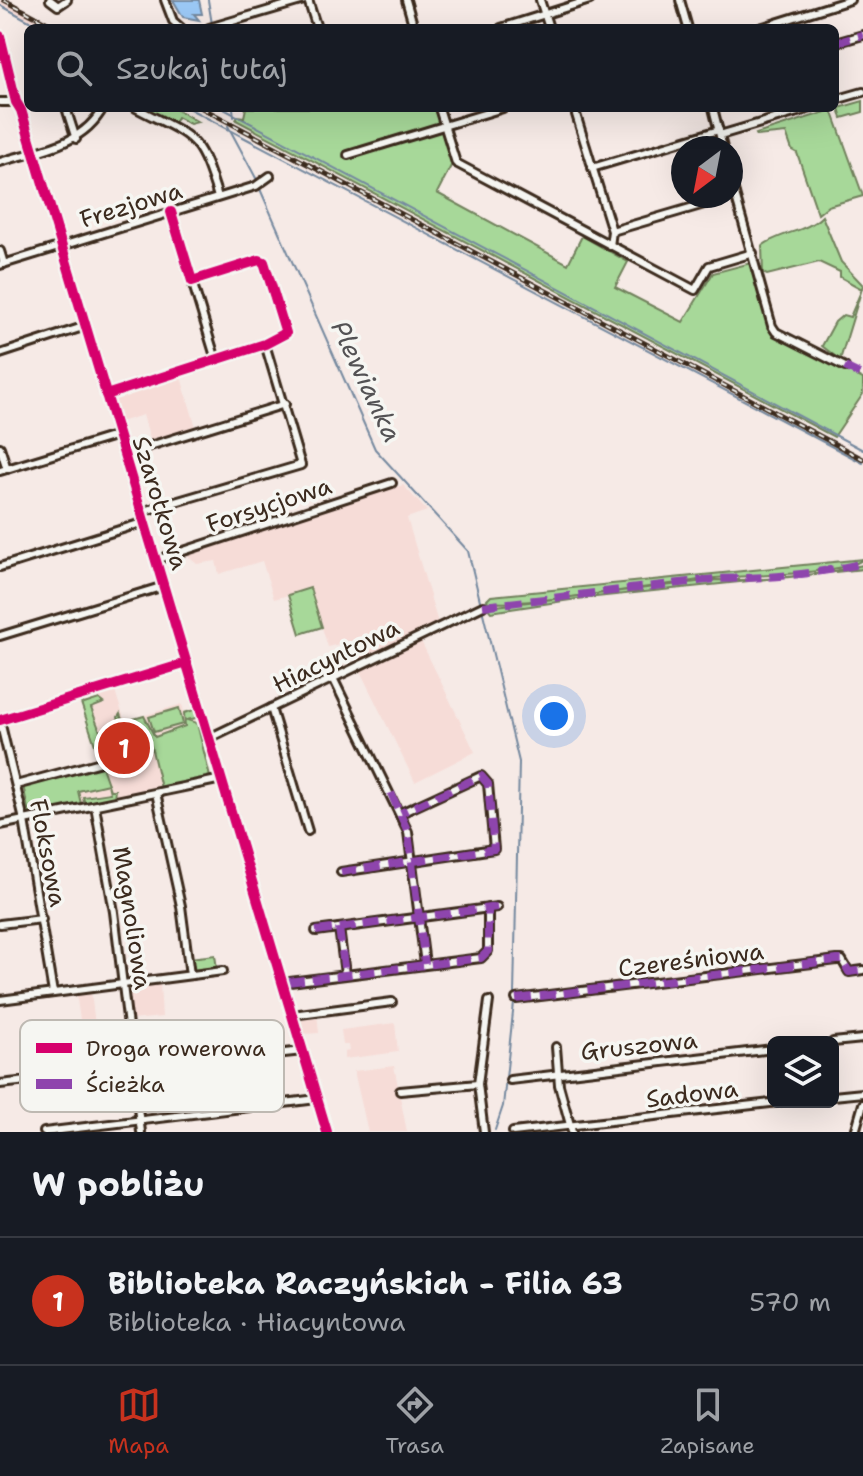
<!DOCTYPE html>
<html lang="pl">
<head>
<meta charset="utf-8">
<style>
	body { margin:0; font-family:"Shantell Sans",sans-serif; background:#20242c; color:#f1f3f6 }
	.controls { position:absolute; right:24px; bottom:24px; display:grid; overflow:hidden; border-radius:12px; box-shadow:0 8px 32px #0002 }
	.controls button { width:72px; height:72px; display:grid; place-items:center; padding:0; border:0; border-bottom:2px solid #363941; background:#171b24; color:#f1f3f6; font:40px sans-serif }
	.compass { position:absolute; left:671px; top:136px; width:72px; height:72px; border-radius:50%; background:#171b24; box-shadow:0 8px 32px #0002; rotate:212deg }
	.you { position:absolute; left:554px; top:716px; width:28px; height:28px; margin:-20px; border:6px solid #fff; border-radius:50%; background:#1a73e8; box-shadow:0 0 0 12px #1a73e833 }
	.badge { display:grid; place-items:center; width:52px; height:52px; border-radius:50%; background:#c8321e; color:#fff; font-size:26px; font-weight:700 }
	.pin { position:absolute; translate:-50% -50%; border:4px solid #fff; box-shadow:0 2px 8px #0006 }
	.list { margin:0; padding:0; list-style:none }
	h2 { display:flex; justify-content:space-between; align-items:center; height:104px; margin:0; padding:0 32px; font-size:34px }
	h2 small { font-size:26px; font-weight:400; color:#9ea1a6 }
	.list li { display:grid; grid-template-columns:52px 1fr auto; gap:24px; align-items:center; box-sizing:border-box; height:128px; padding:0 32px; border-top:2px solid #363941 }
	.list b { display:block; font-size:30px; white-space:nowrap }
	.list p { margin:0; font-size:26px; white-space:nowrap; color:#9ea1a6 }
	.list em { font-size:26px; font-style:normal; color:#9ea1a6 }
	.icon { flex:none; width:44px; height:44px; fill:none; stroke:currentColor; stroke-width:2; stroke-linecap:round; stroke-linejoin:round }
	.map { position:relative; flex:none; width:863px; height:1132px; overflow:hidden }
	.search { position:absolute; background:#171b24; box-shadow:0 8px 32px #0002; left:24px; right:24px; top:24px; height:88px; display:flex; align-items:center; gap:20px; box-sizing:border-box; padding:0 28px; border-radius:12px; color:#9ea1a6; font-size:30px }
	.sheet { height:232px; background:#171b24 }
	nav { display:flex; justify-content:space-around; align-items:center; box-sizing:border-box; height:112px; border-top:2px solid #363941; background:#171b24; font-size:22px; color:#9ea1a6 }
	nav a { display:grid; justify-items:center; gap:4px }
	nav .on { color:#c8321e }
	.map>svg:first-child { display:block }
	.built { fill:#f6dcd7 }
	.green { fill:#a7d899; stroke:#71815c; stroke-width:2 }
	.water { fill:#9bc8f5; stroke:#75899f; stroke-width:2 }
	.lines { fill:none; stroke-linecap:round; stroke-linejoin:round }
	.stream { stroke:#75899f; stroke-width:2 }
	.minor-casing { stroke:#3b2a1e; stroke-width:12 }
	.minor { stroke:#f6f6f2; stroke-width:6 }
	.rail-casing { stroke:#3b2a1e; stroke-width:5 }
	.rail { stroke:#f6f6f2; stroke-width:2; stroke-dasharray:6; stroke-linecap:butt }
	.quiet { stroke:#8e44ad; stroke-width:8; stroke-dasharray:16 8; stroke-linecap:butt }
	.cycleway-casing { stroke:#f6f6f2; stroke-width:15 }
	.cycleway { stroke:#d6006c; stroke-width:10 }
	.labels { text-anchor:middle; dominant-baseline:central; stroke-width:7; stroke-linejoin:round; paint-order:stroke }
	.street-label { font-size:24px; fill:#3b2a1e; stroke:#f6f6f2 }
	.water-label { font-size:26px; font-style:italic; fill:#535254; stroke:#f6f6f2 }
	.key { fill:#f6f6f2; stroke:#beb9b2; stroke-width:2 }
	.key-label { font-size:22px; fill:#3b2a1e }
</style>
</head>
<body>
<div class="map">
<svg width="863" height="1132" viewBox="0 0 863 1132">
	<rect width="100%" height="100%" fill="#f6eae6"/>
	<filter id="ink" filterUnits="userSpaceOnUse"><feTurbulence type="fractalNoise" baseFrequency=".0125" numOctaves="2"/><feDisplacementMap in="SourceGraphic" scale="16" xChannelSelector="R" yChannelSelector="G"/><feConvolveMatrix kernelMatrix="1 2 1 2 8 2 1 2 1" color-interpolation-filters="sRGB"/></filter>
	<g filter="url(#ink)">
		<g class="built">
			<path d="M0,0H7L60,28H42L0,5Z"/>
			<path d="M180,374L196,427L151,442L143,415L120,422L114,394Z"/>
			<path d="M403,485L427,511L407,518L438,623L359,661L349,641L328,647L310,589L274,599L262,561L219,574L216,561L197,564L185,554Z"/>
			<path d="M420,639L475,752L415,782L359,669Z"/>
			<path d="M114,689L125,721L182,704L184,712L194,710L210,777L109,799L92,794L83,797L85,804L35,814L100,759L80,700Z"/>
			<path d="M160,983L162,1017L132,1020L128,990Z"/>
			<path d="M91,992L95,1025L81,1027L76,993Z"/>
			<path d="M317,1013L319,1033L305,1034L299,1015Z"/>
			<path d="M395,1023L398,1052L344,1059V1052L349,1051L348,1045H343L341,1030Z"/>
			<path d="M394,1066L407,1132H368L354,1071Z"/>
		</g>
		<g class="green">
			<path d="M863,101V112L842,118L839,108Z"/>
			<path d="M143,108H174L198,122L190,124L177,117L173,124Z"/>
			<path d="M246,108H434L452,164L437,193L568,264L582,236L628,262L615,287L683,322L713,273L751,263L770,330L863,379V394L834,437L236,120L238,116L244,117Z"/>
			<path d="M832,110L863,196L828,206L818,214L797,153L792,150L786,133L757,136L756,134Z"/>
			<path d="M822,216L841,262L863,285L840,360L822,346L835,322L843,315L850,317L862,289L840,277V272L819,262L767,275L763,273L762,246C780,232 807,232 822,216Z"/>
			<path d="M863,559C849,574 741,576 715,578C678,582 506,610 486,601L491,596Z"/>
			<path d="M863,565V569L577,599L491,612L487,607L714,580C762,581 816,576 863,565Z"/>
			<path d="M310,588L322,627L300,634L288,595Z"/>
			<path d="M99,699L104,703L91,708L108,752L100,736L104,750L100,760L80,700L84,704Z"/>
			<path d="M179,708L183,724L154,732L149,717Z"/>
			<path d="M194,710L196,718L187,720L197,723L210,777L161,788L151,746L145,744L141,733L123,739L118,717L120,714L123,722L144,716L155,737L185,726L184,713Z"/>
			<path d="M101,764L110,790H115L114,798L85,804L83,797L110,793L108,784L78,791L81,804L29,814L23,785Z"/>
			<path d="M215,955L217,969L191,971L190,958Z"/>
		</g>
		<path class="water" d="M173,0H199L202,14H194L199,20L183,17Z"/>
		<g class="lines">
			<g class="stream">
				<path d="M208,0L212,24"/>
				<path d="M0,5L42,28"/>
				<path d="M188,108L863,463"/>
				<path d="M222,108L863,450"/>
				<path d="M233,108L234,117"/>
				<path d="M228,126L257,180"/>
				<path d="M260,189L375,449L468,551L519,762L514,995"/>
				<path d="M495,1130L503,1106L514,1003"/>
			</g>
			<g class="minor-casing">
				<g id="minor">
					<path d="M50,0L58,6L67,0"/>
					<path d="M165,0L173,21L181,28"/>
					<path d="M308,0L317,28"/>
					<path d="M406,0L414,28"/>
					<path d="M540,0L549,28"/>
					<path d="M680,0L688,28"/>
					<path d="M209,28L304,0"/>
					<path d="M501,28L590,0"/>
					<path d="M760,28L850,0"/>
					<path d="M0,36L16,102L21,110L327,1132"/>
					<path d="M835,43L863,35"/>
					<path d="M835,100L863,92"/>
					<path d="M0,102H16"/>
					<path d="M66,108L76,139"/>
					<path d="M136,108C195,139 198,132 218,197"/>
					<path d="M439,108L456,163L695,290L709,266L753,253"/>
					<path d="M574,108L612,231L610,246"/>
					<path d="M713,108L723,148"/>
					<path d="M720,135L811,108"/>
					<path d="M348,155L503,108"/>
					<path d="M0,162C39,150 82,146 103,108"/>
					<path d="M592,168L719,130"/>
					<path d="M731,180L772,326L776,332L845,367"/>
					<path d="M612,231L735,195"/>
					<path d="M0,251L4,264"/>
					<path d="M0,265L256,186L270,176"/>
					<path d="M192,281L216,360"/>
					<path d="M0,354L86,326"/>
					<path d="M106,395L265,344L286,333L264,262L259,260L192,281L171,212"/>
					<path d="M0,447L7,469"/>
					<path d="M124,454L285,404"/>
					<path d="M0,471L118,435"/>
					<path d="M141,512L301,465L265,344"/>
					<path d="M156,560L392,483"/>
					<path d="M0,567L145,522"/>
					<path d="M0,636L164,586"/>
					<path d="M333,678L408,832L425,964"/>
					<path d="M271,708L308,831"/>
					<path d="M0,720L187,663"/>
					<path d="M0,721L24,820L53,993"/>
					<path d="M209,738L483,606"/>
					<path d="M16,785L101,762"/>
					<path d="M156,793L181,906L190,975"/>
					<path d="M95,806L114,912L141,1132"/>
					<path d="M0,825L222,779"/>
					<path d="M341,872L494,849L488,784L481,776L401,813"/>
					<path d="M0,924L42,919"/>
					<path d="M339,928L345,974"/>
					<path d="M316,931L497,907"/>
					<path d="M282,983L481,958L488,951V908"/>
					<path d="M516,999L837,960H842L849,972L863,970"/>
					<path d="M0,1000L223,971"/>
					<path d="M292,1015L392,1002"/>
					<path d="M833,1042L863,1039"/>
					<path d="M556,1047L559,1085L572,1132"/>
					<path d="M510,1080L773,1049"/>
					<path d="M0,1084L303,1051"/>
					<path d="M400,1091L478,1084"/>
					<path d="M833,1096L863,1093"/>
					<path d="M44,1132L317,1099"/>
					<path d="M484,1132L478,1084L489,1001"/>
					<path d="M513,1132L779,1102"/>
					<path d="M855,1132L863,1104"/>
				</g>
			</g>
			<use href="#minor" class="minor"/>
			<g class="rail-casing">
				<g id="rail">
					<path d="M4,0L57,28"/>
					<path d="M202,108L863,459"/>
				</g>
			</g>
			<use href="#rail" class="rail"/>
			<g class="quiet">
				<path d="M835,43L863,35"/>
				<path d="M785,108L787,115"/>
				<path d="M845,367L863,376"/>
				<path d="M483,606L715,579C763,578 816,575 863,563"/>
				<path d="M391,793L408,832L425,964"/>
				<path d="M341,872L494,849L488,784L481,776L401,813"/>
				<path d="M339,928L345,974"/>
				<path d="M316,931L497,907"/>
				<path d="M288,982L481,958L488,951V908"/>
				<path d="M516,999L837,960H842L849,972L863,970"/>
			</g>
			<g class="cycleway-casing">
				<g id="cycleway">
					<path d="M0,36L16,102L21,110L327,1132"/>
					<path d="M106,395L265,344L286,333L264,262L259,260L192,281L171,212"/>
					<path d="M0,720L187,663"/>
				</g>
			</g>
			<use href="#cycleway" class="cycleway"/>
		</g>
	</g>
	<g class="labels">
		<g class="street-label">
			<text transform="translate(131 205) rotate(-17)">Frezjowa</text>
			<text transform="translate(160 503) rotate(73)">Szarotkowa</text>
			<text transform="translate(269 505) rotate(-18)">Forsycjowa</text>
			<text transform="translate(336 656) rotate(-26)">Hiacyntowa</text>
			<text transform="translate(48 853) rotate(79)">Floksowa</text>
			<text transform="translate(132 918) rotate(81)">Magnoliowa</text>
			<text transform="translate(691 960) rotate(-7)">Czereśniowa</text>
			<text transform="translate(639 1046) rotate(-6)">Gruszowa</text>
			<text transform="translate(692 1094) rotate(-7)">Sadowa</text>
		</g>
		<g class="water-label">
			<text transform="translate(367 381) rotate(65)">Plewianka</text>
		</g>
	</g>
	<rect x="20" y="1020" width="264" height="92" rx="12" class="key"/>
	<rect x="36" y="1043" width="36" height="10" fill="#d6006c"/>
	<rect x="36" y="1079" width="36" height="10" fill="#8e44ad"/>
	<g class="key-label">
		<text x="86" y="1056">Droga rowerowa</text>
		<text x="86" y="1092">Ścieżka</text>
	</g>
</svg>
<div class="controls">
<button><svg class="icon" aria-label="layers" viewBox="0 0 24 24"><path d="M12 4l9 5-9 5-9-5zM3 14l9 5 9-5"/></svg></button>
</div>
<svg class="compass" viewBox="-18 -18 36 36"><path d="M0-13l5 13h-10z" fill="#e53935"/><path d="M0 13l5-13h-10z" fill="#9ea1a6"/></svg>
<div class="you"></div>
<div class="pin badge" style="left:124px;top:748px">1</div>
<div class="search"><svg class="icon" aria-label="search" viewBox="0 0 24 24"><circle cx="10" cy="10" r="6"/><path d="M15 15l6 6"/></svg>Szukaj tutaj</div>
</div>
<section class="sheet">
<h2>W pobliżu<small></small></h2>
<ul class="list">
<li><span class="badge">1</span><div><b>Biblioteka Raczyńskich - Filia 63</b><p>Biblioteka · Hiacyntowa</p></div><em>570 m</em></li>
</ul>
</section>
<nav>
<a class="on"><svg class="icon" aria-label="map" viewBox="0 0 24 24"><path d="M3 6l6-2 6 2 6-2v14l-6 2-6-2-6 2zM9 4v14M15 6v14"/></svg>Mapa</a>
<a><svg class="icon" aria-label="directions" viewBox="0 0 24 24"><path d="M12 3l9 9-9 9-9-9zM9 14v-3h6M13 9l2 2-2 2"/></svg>Trasa</a>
<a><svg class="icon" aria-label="saved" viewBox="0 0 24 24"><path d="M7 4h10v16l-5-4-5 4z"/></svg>Zapisane</a>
</nav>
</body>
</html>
